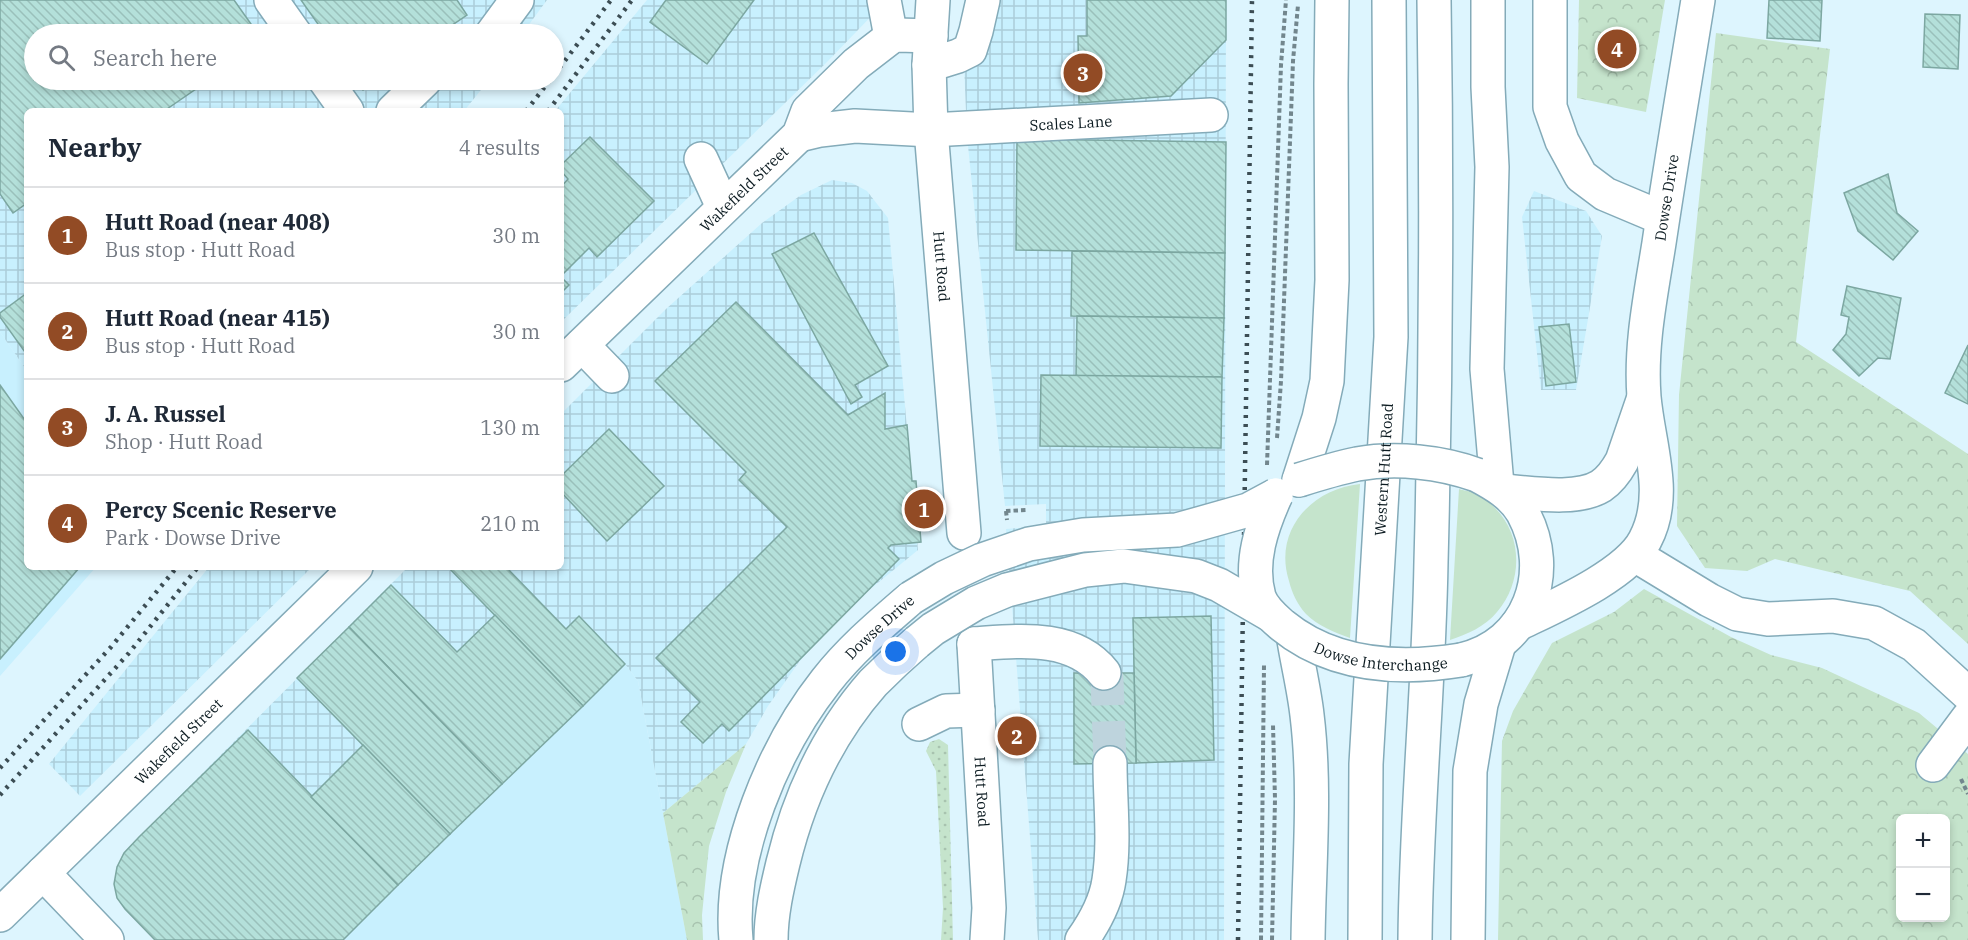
<!DOCTYPE html>
<html lang="en">
<head>
<meta charset="utf-8">
<style>
	body { margin:0; font-family:"IBM Plex Serif",serif; background:#f2f2f3; color:#1f2937 }
	.controls { position:absolute; right:18px; bottom:18px; display:grid; overflow:hidden; border-radius:9px; box-shadow:0 3px 9px #0003 }
	.controls button { width:54px; height:54px; display:grid; place-items:center; padding:0; border:0; border-bottom:2px solid #e0e1e3; background:#fff; color:#1f2937; font:30px sans-serif }
	.you { position:absolute; left:896px; top:652px; width:21px; height:21px; margin:-15px; border:4px solid #fff; border-radius:50%; background:#1a73e8; box-shadow:0 0 0 9px #1a73e833 }
	.badge { display:grid; place-items:center; width:39px; height:39px; border-radius:50%; background:#924b25; color:#fff; font-size:20px; font-weight:700 }
	.pin { position:absolute; translate:-50% -50%; border:3px solid #fff; box-shadow:0 2px 6px #0006 }
	.list { margin:0; padding:0; list-style:none }
	h2 { display:flex; justify-content:space-between; align-items:center; height:78px; margin:0; padding:0 24px; font-size:26px }
	h2 small { font-size:20px; font-weight:400; color:#747a83 }
	.list li { display:grid; grid-template-columns:39px 1fr auto; gap:18px; align-items:center; box-sizing:border-box; height:96px; padding:0 24px; border-top:2px solid #e0e1e3 }
	.list b { display:block; font-size:22px; white-space:nowrap }
	.list p { margin:0; font-size:20px; white-space:nowrap; color:#747a83 }
	.list em { font-size:20px; font-style:normal; color:#747a83 }
	.icon { flex:none; width:33px; height:33px; fill:none; stroke:currentColor; stroke-width:2; stroke-linecap:round; stroke-linejoin:round }
	.map { position:relative; flex:none; width:1968px; height:940px; overflow:hidden }
	.search { position:absolute; background:#fff; box-shadow:0 3px 9px #0003; left:24px; top:24px; width:540px; height:66px; display:flex; align-items:center; gap:15px; box-sizing:border-box; padding:0 21px; border-radius:33px; color:#747a83; font-size:22px }
	.panel { position:absolute; background:#fff; box-shadow:0 3px 9px #0003; left:24px; top:108px; width:540px; height:462px; border-radius:9px }
	.map>svg:first-child { display:block }
	.built { fill:#c8f0fe }
	.industrial { fill:url(#industrial-grid) }
	.grass { fill:#c5e4cc }
	.forest { fill:url(#forest-crowns); fill-rule:evenodd }
	.garden { fill:url(#garden-dots) }
	.building { fill:url(#building-back-hatch); stroke:#7ca7a1; stroke-width:1.5 }
	.lines { fill:none; stroke-linecap:round; stroke-linejoin:round }
	.minor-tunnel { stroke:#bed4dd; stroke-width:33; stroke-dasharray:33 16; stroke-linecap:butt }
	.minor-casing { stroke:#84abb9; stroke-width:36 }
	.major-casing { stroke:#84abb9; stroke-width:36 }
	.highway-casing { stroke:#84abb9; stroke-width:36 }
	.path { stroke:#72868d; stroke-width:4; stroke-dasharray:4.5 3; stroke-linecap:butt }
	.minor { stroke:#fff; stroke-width:33 }
	.major { stroke:#fff; stroke-width:33 }
	.highway { stroke:#fff; stroke-width:33 }
	.rail { stroke:#3c4d54; stroke-width:4.5; stroke-dasharray:3 6; stroke-linecap:butt }
	.major-bridge-casing { stroke:#84abb9; stroke-width:36; stroke-linecap:butt }
	.path-bridge { stroke:#72868d; stroke-width:4; stroke-dasharray:4.5 3; stroke-linecap:butt }
	.major-bridge { stroke:#fff; stroke-width:33 }
	.labels { text-anchor:middle; dominant-baseline:central; stroke-width:5; stroke-linejoin:round; paint-order:stroke }
	.street-label { font-size:15px; fill:#0c1b21; stroke:#fff }
</style>
</head>
<body>
<div class="map">
<svg width="1968" height="940" viewBox="0 0 1968 940">
	<defs>
		<pattern id="industrial-grid" width="8" height="8" patternUnits="userSpaceOnUse" patternTransform="scale(1.5)"><rect width="8" height="8" fill="#c8f0fe"/><path d="M0 4h8M4 0v8" fill="none" stroke="#abcdd9"/></pattern>
		<pattern id="forest-crowns" width="20" height="18" patternUnits="userSpaceOnUse" patternTransform="scale(1.5)"><rect width="20" height="18" fill="#c5e4cc"/><path d="M2 6a3 3 0 1 1 6 0M12 15a3 3 0 1 1 6 0" fill="none" stroke="#a8c3af"/></pattern>
		<pattern id="garden-dots" width="8" height="8" patternUnits="userSpaceOnUse" patternTransform="scale(1.5)"><rect width="8" height="8" fill="#c5e4cc"/><path d="M2 2h.1M6 6h.1" fill="none" stroke="#a8c3af" stroke-width="1.8" stroke-linecap="round"/></pattern>
		<pattern id="building-back-hatch" width="6" height="6" patternUnits="userSpaceOnUse" patternTransform="scale(1.5)"><rect width="6" height="6" fill="#b4e0da"/><path d="M-1 5l2 2M0 0l6 6M5-1l2 2" fill="none" stroke="#9ac0bb"/></pattern>
	</defs>
	<rect width="100%" height="100%" fill="#ddf5fe"/>
	<g class="built">
		<path d="M0,332L27,371V567H96L0,676Z"/>
		<path d="M625,664L638,681L687,940H343Z"/>
	</g>
	<g class="industrial">
		<path d="M0,0H547L522,34H34V80H489L464,111H27V371L0,332Z"/>
		<path d="M647,0H887L827,62L561,322V111H555Z"/>
		<path d="M965,0H1226L1224,940H1038L1006,529L1046,526V504L1005,506L967,136L962,15Z"/>
		<path d="M832,180L852,183L867,191L888,218L918,550L841,613L799,662L768,706L746,744L663,813L638,681L625,664L343,940H155L124,854L139,837L408,567H561V414L666,309L762,223L801,195Z"/>
		<path d="M1534,191L1586,211L1602,236L1576,390H1541L1522,217Z"/>
		<path d="M209,567H312L80,796L49,764Z"/>
	</g>
	<g class="grass">
		<path d="M1360,484L1350,638C1334,632 1318,626 1306,614C1297,604 1292,593 1289,581C1273,531 1311,489 1360,484Z"/>
		<path d="M1459,489C1465,491 1472,491 1477,494C1484,497 1490,503 1495,508C1523,536 1523,582 1497,612C1485,627 1467,634 1450,640Z"/>
	</g>
	<g class="forest">
		<path d="M1579,0H1665L1646,112L1577,98Z"/>
		<path d="M1716,33L1830,49L1796,342L1968,454V644L1910,591L1775,559L1747,571L1705,568L1677,526L1679,395Z"/>
		<path d="M1644,589L1731,637L1771,655L1822,668L1919,713L1968,754V940H1498L1502,741L1513,711L1552,643L1614,612ZM1900,818H1946V918H1900Z"/>
		<path d="M746,744L726,792L709,846L702,915L703,940H687L663,813Z"/>
	</g>
	<path class="garden" d="M939,739L948,745L953,940H941L943,908L936,771L926,751L930,742Z"/>
	<g class="building">
		<path d="M0,0H234L258,34H34V80H209L164,111H27V203L13,213L0,194Z"/>
		<path d="M301,0H457L467,15L451,26L453,27L442,34H325Z"/>
		<path d="M666,0H754L707,64L650,22Z"/>
		<path d="M1087,0H1226V40L1171,96L1079,103L1078,36H1087Z"/>
		<path d="M1769,0H1822L1820,41L1767,38Z"/>
		<path d="M1925,14L1960,15L1958,69L1923,67Z"/>
		<path d="M355,80H378L363,90Z"/>
		<path d="M590,137L654,201L597,257L589,248L561,276V187L568,179L561,171V165Z"/>
		<path d="M1017,139L1226,142L1225,253L1016,250Z"/>
		<path d="M1888,174L1897,213L1918,231L1893,260L1858,231L1844,193Z"/>
		<path d="M814,233L888,366L855,385L862,397L851,404L772,254Z"/>
		<path d="M1072,251L1225,253L1224,318L1071,316Z"/>
		<path d="M561,277L569,285L561,293Z"/>
		<path d="M1847,286L1901,298L1890,359L1878,358L1859,376L1833,350L1846,334L1849,317L1841,315Z"/>
		<path d="M27,293V355L0,317V313Z"/>
		<path d="M736,302L848,415L885,393V429L907,425L912,481H916L921,542L891,545L888,548L899,559L729,731L722,724L703,743L681,722L700,702L656,658L787,527L739,480L746,472L655,381Z"/>
		<path d="M1077,316L1224,318L1222,377L1076,376Z"/>
		<path d="M1569,324L1576,382L1546,386L1539,327Z"/>
		<path d="M1968,345V404L1945,393Z"/>
		<path d="M1041,375L1222,377L1221,448L1040,446Z"/>
		<path d="M0,385L27,423V567H80L0,659Z"/>
		<path d="M609,429L664,486L607,541L561,492V476Z"/>
		<path d="M448,567H506L566,629L579,616L625,664L583,706Z"/>
		<path d="M391,585L457,652L495,615L583,706L502,784L349,627Z"/>
		<path d="M1211,616L1214,760L1136,763L1133,618Z"/>
		<path d="M349,627L502,784L450,834L297,678Z"/>
		<path d="M1074,673H1134L1136,763L1074,764Z"/>
		<path d="M248,730L398,885L343,940H155L125,909L117,898L114,884L117,867L124,853L139,837Z"/>
		<path d="M363,745L450,834L398,885L311,797Z"/>
	</g>
	<g class="lines">
		<path class="minor-tunnel" d="M1104,673L1107,679L1110,763"/>
		<g class="minor-casing">
			<g id="minor">
				<path d="M271,0L295,34"/>
				<path d="M884,0L891,37"/>
				<path d="M1550,0V107L1562,141L1581,176L1605,194L1662,218"/>
				<path d="M492,34L517,0"/>
				<path d="M929,65L958,56L970,50L976,31L983,0"/>
				<path d="M325,80L347,111"/>
				<path d="M393,111L425,80"/>
				<path id="s1" d="M799,135L820,130L855,126L931,130L1211,115"/>
				<path d="M701,159L723,207"/>
				<path d="M582,345L612,376"/>
				<path id="s2" d="M561,365L799,135L808,111L856,64L891,37L898,35L931,36"/>
				<path d="M1504,491C1531,493 1577,501 1601,486C1610,480 1617,470 1622,461L1643,400"/>
				<path d="M1635,555L1709,600L1737,614L1768,619L1833,616L1874,623L1914,645L1968,694"/>
				<path id="s3" d="M1518,624C1553,607 1627,575 1645,540C1669,495 1648,444 1644,397C1640,345 1651,294 1659,243C1671,162 1685,81 1698,0"/>
				<path d="M974,644C1019,641 1073,634 1104,673"/>
				<path d="M919,724L946,711L978,710"/>
				<path d="M1933,765L1968,718"/>
				<path d="M43,873L107,940"/>
				<path id="s4" d="M0,915L356,567"/>
				<path d="M1082,940C1094,923 1106,901 1109,880C1115,842 1110,802 1110,763"/>
			</g>
		</g>
		<g class="major-casing">
			<g id="major">
				<path id="s5" d="M933,0L929,65L931,130L964,533"/>
				<path id="s6" d="M974,644L989,908L987,940"/>
				<path d="M1461,660C1529,645 1555,572 1523,513C1513,495 1494,484 1477,475"/>
				<path id="s7" d="M736,940C728,855 774,747 826,681C851,649 881,624 911,598"/>
				<path d="M771,940C771,914 777,888 783,863C799,797 828,734 873,683C887,669 902,655 917,642"/>
			</g>
		</g>
		<g class="highway-casing">
			<g id="highway">
				<path d="M1488,0V87L1492,167L1487,369L1497,485"/>
				<path d="M1299,480L1319,418L1327,381L1332,280L1331,84L1332,0"/>
				<path d="M1293,634C1297,661 1304,688 1307,715C1316,789 1309,865 1308,940"/>
				<path id="s8" d="M1365,940L1366,764L1391,337L1389,0"/>
				<path d="M1415,940C1416,814 1429,688 1431,562C1436,375 1437,187 1434,0"/>
				<path d="M1468,940L1470,771L1481,704L1499,644"/>
			</g>
		</g>
		<g class="path">
			<path d="M1277,438L1281,381L1293,61L1298,5"/>
			<path d="M1267,465L1281,65L1286,0"/>
			<path d="M1006,511L1026,510"/>
			<path d="M1961,779L1968,794"/>
			<path d="M1261,940L1264,665"/>
			<path d="M1272,940L1275,799L1273,725"/>
		</g>
		<use href="#minor" class="minor"/>
		<use href="#major" class="major"/>
		<use href="#highway" class="highway"/>
		<g class="rail">
			<path d="M554,75L611,0"/>
			<path d="M526,111L550,80"/>
			<path d="M548,111L632,0"/>
			<path d="M0,768L111,647L177,567"/>
			<path d="M0,795L129,653L198,567"/>
			<path d="M1238,940L1252,0"/>
		</g>
		<g class="major-bridge-casing">
			<g id="major-bridge">
				<path d="M1299,480C1318,474 1338,468 1357,464C1396,457 1441,462 1477,475"/>
				<path id="s9" d="M1276,495C1262,526 1249,562 1259,597C1263,609 1273,617 1282,625C1332,666 1399,670 1461,660"/>
				<path d="M911,598L944,578L982,560L1029,544L1083,535L1177,530L1248,510L1276,495"/>
				<path d="M917,642L933,629L976,603L1007,590L1085,570L1124,566L1196,576L1219,585L1269,614"/>
			</g>
		</g>
		<path class="path-bridge" d="M1006,511L1007,520"/>
		<use href="#major-bridge" class="major-bridge"/>
	</g>
	<g class="labels">
		<g class="street-label">
			<text stroke="none"><textPath href="#s1" startOffset="273">Scales Lane</textPath></text>
			<text stroke="none"><textPath href="#s2" startOffset="254">Wakefield Street</textPath></text>
			<text stroke="none"><textPath href="#s3" startOffset="501">Dowse Drive</textPath></text>
			<text stroke="none"><textPath href="#s5" startOffset="267">Hutt Road</textPath></text>
			<text stroke="none"><textPath href="#s8" startOffset="471">Western Hutt Road</textPath></text>
			<text stroke="none"><textPath href="#s7" startOffset="356">Dowse Drive</textPath></text>
			<text stroke="none"><textPath href="#s9" startOffset="249">Dowse Interchange</textPath></text>
			<text stroke="none"><textPath href="#s4" startOffset="249">Wakefield Street</textPath></text>
			<text stroke="none"><textPath href="#s6" startOffset="148">Hutt Road</textPath></text>
		</g>
	</g>
</svg>
<div class="controls">
<button>+</button>
<button>−</button>
</div>
<div class="you"></div>
<div class="pin badge" style="left:924px;top:509px">1</div>
<div class="pin badge" style="left:1017px;top:736px">2</div>
<div class="pin badge" style="left:1083px;top:73px">3</div>
<div class="pin badge" style="left:1617px;top:49px">4</div>
<div class="search"><svg class="icon" aria-label="search" viewBox="0 0 24 24"><circle cx="10" cy="10" r="6"/><path d="M15 15l6 6"/></svg>Search here</div>
<section class="panel">
<h2>Nearby<small>4 results</small></h2>
<ul class="list">
<li><span class="badge">1</span><div><b>Hutt Road (near 408)</b><p>Bus stop · Hutt Road</p></div><em>30 m</em></li>
<li><span class="badge">2</span><div><b>Hutt Road (near 415)</b><p>Bus stop · Hutt Road</p></div><em>30 m</em></li>
<li><span class="badge">3</span><div><b>J. A. Russel</b><p>Shop · Hutt Road</p></div><em>130 m</em></li>
<li><span class="badge">4</span><div><b>Percy Scenic Reserve</b><p>Park · Dowse Drive</p></div><em>210 m</em></li>
</ul>
</section>
</div>
</body>
</html>
